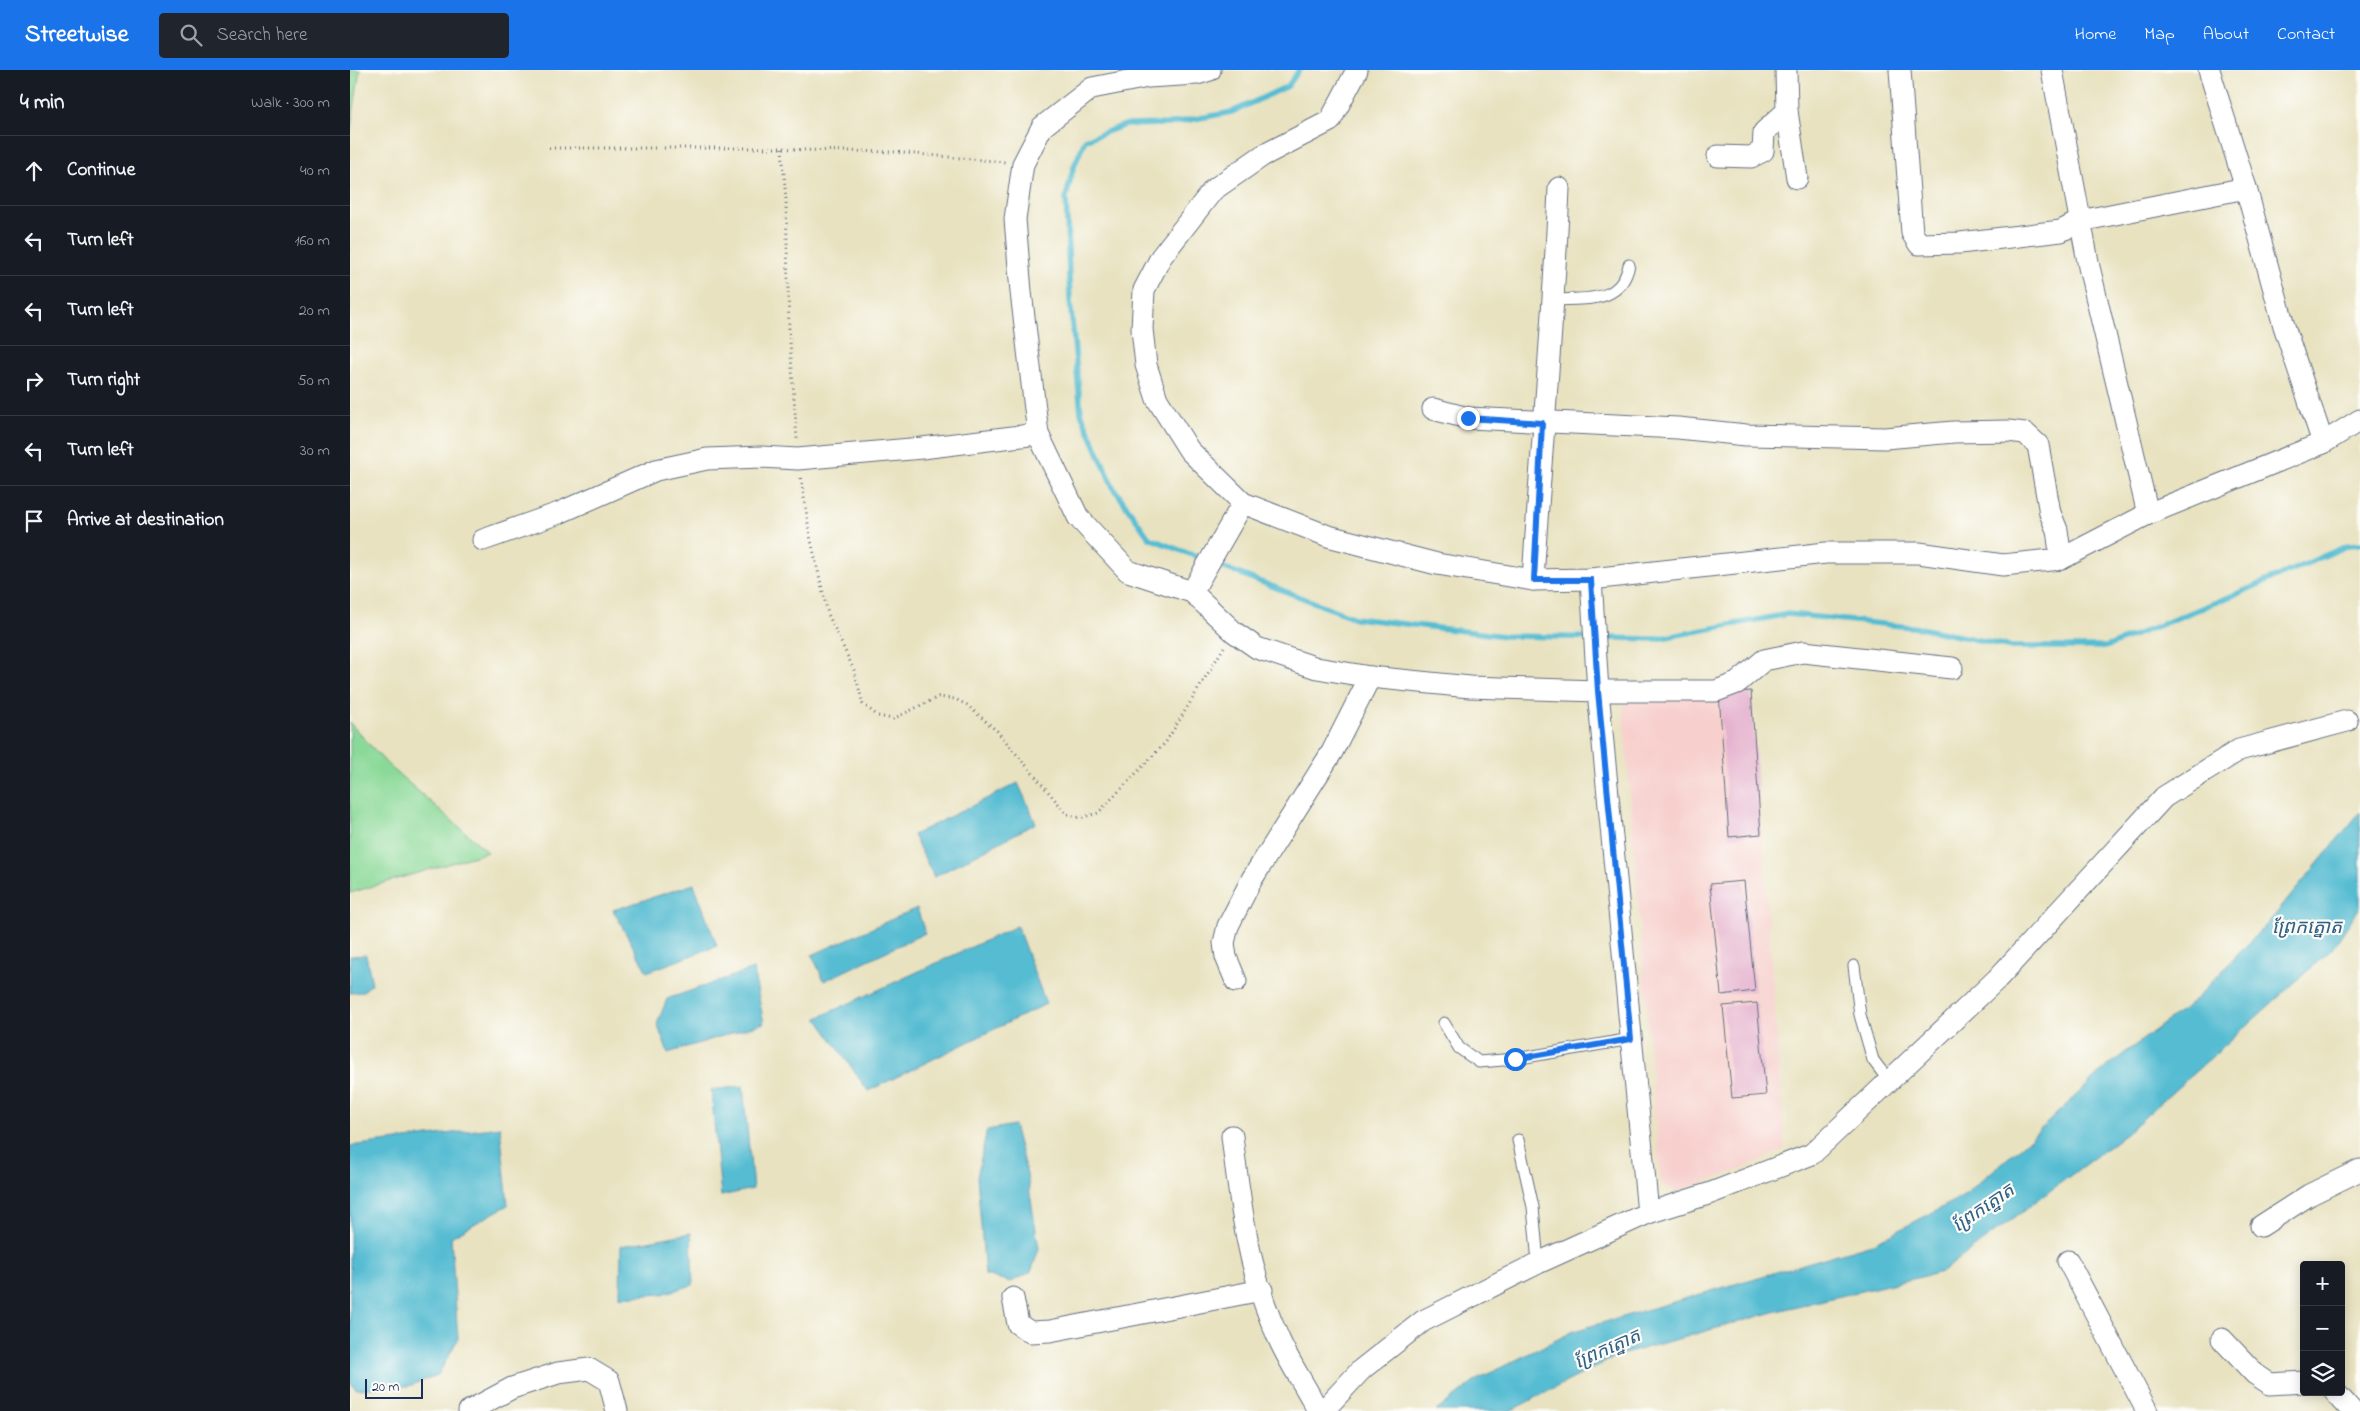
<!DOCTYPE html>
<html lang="en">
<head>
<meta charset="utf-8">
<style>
	body { margin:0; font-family:"Indie Flower","Noto Sans Khmer",sans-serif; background:#20242c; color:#f1f3f6 }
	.controls { position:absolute; right:15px; bottom:15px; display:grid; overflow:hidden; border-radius:5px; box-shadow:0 2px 12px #0003 }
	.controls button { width:45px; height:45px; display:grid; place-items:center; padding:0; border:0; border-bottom:1px solid #363941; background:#171b24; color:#f1f3f6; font:25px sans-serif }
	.scale { position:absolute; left:15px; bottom:12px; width:58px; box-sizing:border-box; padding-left:5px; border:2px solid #1b2f5e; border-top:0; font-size:14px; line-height:18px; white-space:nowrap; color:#1b2f5e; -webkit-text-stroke:4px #fdfcf7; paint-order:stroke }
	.stop { position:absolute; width:15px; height:15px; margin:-11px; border:4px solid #1a73e8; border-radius:50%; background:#fff }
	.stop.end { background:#1a73e8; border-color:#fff; box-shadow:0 1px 5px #0008 }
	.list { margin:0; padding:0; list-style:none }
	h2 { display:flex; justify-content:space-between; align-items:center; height:65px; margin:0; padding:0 20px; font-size:21px }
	h2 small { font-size:16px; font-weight:400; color:#9ea1a6 }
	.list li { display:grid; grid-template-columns:32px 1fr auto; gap:15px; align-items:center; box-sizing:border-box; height:70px; padding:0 20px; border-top:1px solid #363941 }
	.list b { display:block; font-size:19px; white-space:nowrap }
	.list em { font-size:16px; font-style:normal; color:#9ea1a6 }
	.icon { flex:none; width:28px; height:28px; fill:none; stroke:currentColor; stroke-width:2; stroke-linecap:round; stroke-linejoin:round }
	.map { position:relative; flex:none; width:2010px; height:1341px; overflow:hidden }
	header { display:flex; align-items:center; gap:30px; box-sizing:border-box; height:70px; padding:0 25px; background:#1a73e8; color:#fff }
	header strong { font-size:24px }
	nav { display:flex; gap:28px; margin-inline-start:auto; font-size:18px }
	.search { width:350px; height:45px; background:#20242c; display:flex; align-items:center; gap:12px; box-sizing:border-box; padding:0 18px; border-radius:5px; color:#9ea1a6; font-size:19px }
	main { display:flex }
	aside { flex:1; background:#171b24 }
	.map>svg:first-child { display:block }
	.built { fill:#f7d0cd }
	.green { fill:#8ad998; stroke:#52847b }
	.water { fill:#55bcd2; stroke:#387698 }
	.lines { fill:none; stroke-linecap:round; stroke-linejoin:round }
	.stream { stroke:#55bcd2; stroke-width:5.5 }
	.building { fill:#e5b2cf }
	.lane-casing { stroke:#636e80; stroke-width:13 }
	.street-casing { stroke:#636e80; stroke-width:23 }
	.path { stroke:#636e80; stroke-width:3; stroke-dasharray:1 4; stroke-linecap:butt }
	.lane { stroke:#fff; stroke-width:11 }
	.street { stroke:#fff; stroke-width:21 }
	.route { stroke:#1a73e8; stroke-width:6 }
	.labels { text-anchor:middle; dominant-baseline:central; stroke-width:4.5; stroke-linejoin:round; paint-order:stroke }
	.water-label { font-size:19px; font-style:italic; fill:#2f6087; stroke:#fdfcf7 }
</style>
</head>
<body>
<header>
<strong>Streetwise</strong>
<div class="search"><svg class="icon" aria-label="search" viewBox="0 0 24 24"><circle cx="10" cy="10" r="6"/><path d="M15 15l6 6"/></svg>Search here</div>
<nav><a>Home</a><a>Map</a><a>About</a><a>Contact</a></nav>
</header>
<main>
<aside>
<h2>4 min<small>Walk · 300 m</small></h2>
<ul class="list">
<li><svg class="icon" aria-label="ahead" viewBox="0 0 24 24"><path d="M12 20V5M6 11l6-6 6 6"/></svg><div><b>Continue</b></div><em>40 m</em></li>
<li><svg class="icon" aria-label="left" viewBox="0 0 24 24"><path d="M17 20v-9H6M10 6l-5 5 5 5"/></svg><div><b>Turn left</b></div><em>160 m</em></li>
<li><svg class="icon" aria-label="left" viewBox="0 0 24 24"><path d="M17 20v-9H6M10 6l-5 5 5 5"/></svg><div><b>Turn left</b></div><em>20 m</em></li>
<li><svg class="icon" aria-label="right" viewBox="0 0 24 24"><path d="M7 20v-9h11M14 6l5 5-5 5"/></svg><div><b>Turn right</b></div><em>50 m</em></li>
<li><svg class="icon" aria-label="left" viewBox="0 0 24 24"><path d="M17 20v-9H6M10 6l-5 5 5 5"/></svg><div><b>Turn left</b></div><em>30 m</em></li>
<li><svg class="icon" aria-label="arrive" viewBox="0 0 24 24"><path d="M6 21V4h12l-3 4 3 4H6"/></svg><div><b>Arrive at destination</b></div></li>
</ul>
</aside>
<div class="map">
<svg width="2010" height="1341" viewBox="0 0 2010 1341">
	<rect width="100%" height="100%" fill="#fdfcf7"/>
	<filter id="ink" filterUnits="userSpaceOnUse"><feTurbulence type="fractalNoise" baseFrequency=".02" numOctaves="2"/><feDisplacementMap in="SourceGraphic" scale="10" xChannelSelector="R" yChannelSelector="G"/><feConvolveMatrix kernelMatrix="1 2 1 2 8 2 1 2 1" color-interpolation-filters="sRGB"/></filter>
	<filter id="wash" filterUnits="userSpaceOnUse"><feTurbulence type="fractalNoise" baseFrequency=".0096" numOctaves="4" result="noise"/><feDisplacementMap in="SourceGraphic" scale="20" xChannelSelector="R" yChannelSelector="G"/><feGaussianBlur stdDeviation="1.12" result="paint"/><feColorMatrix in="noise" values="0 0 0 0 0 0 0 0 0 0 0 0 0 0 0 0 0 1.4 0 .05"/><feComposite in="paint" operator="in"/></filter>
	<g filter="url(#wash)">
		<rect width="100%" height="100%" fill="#e8e2c0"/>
		<path class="built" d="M1401,621L1435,1079L1389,1100L1325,1122L1310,1111L1273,638L1280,628Z"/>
		<g class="green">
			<path d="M0,0H10L0,63Z"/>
			<path d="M0,653L37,694L138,782L0,823Z"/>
		</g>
		<g class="water">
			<path d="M668,713L686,753L584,807L563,765Z"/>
			<path d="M2010,742V837L1982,879L1777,1063L1592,1202L1431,1240L1267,1286L1160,1341H1086L1128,1309L1224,1261L1522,1174L1612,1127L1679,1070L1755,998L1844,931L1925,845Z"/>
			<path d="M344,814L367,876L297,902L263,840Z"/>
			<path d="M567,838L575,863L474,911L462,885Z"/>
			<path d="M667,856L696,934L518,1021L467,948Z"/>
			<path d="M16,885L22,914L12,922L0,923V886Z"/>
			<path d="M403,899L414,953L318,983L307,954L317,929Z"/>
			<path d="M393,1016L403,1119L371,1126L361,1020Z"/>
			<path d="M664,1055L677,1105L689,1179L681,1202L661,1212L635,1205L627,1107L637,1060Z"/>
			<path d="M150,1057L158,1135L101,1167L108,1269L88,1305L59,1316L6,1319L0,1312V1076Z"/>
			<path d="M341,1163L343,1215L312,1224L270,1227L271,1176Z"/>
		</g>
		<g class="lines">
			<g class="stream">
				<path d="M855,490L799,468L763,417L731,343L720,230L716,127L723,99L735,70L775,55L818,54L882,42L938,16L949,0"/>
				<path d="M864,494L1005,548L1155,566L1306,569L1438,544L1570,558L1662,577H1756L1896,520L1999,475L2010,474"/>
			</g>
		</g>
		<g id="blocks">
			<g class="building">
				<path d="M1401,621L1411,764L1379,767L1369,623Z"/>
				<path d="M1394,811L1405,921L1371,925L1360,814Z"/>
				<path d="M1407,933L1416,1025L1382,1028L1373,936Z"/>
			</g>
		</g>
	</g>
	<g filter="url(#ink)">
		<use href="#blocks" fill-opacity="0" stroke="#636e80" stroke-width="1"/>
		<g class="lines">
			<g class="lane-casing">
				<g id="lane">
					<path d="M1204,230C1236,228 1271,234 1279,195"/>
					<path d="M1504,896L1510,945L1523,990L1539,1011"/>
					<path d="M1094,953L1109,978L1129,992L1165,989L1281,969"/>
					<path d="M1168,1070L1183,1137L1188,1193"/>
				</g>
			</g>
			<g class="street-casing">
				<g id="street">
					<path d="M860,0L847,4L798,7L742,18L692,57L673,94L665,149L671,222L688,364L728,447L778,501L842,522L884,562L907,578L967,598L1020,607L1120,617L1248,621H1366L1387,613L1414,590L1453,582L1602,598"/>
					<path d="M1007,0L980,51L912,86L863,120L811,187L794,220L792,259L796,295L807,329L839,380L893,433L978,466L1087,494L1183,510L1241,509L1476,483H1569L1653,495L1711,489L1798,444L1973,373L2010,350"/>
					<path d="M1550,0L1562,163L1569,174L1610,173L1711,161L1730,151L1896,118"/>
					<path d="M1702,0L1739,197L1798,444"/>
					<path d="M1859,0L1896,118L1934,256L1973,373"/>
					<path d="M1437,41L1447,108"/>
					<path d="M1368,86L1401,87L1413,81L1414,62L1437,41L1436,0"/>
					<path d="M1083,339L1118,348L1328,358L1396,365L1535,368L1604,362L1658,361L1675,363L1688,375L1700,443L1707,460L1711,489"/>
					<path d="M133,470L209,443L306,400L357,389L411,387L448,389L572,378L688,364"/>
					<path d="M1183,510C1191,379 1204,249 1209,118"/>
					<path d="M842,522L893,433"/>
					<path d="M886,911L876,887L874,873L878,856L902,809L982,682L1020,607"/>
					<path d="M882,1066C890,1134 899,1205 928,1267C939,1293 956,1316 968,1341"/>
					<path d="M1298,1143L1361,1123L1462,1084L1647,909L1814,727L1889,680L1997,651"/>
					<path d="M1911,1156L1959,1125L2010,1100"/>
					<path d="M1718,1191L1797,1341"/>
					<path d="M663,1228L668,1254L680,1262L700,1261L912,1220"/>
					<path d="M1872,1269L1905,1304L1920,1314L1954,1312"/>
					<path d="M1985,1322L2002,1341"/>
					<path d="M119,1341L162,1318L208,1303L239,1299L259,1311L267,1341"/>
					<path d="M973,1341L1012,1299L1073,1251L1188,1193L1298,1143L1248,621L1241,509"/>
				</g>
			</g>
			<g class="path">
				<path d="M199,78H432L451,80L544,82L655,92"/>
				<path d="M432,78L436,130L439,258L447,369"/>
				<path d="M451,408L460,466L478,544L504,600L513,634L528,646L543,649L588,627L605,629L617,635L647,661L717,744L730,748L748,743L816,672L874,577"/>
			</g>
			<use href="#lane" class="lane"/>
			<use href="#street" class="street"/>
		</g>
	</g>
	<g class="lines" filter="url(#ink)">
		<path class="route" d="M1118,348L1192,353L1184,510H1241L1248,621L1281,969L1165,989"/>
	</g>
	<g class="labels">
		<g class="water-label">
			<text x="1957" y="858">ព្រែកត្នោត</text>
			<text transform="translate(1634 1139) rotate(-34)">ព្រែកត្នោត</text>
			<text transform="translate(1258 1280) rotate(-24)">ព្រែកត្នោត</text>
		</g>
	</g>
</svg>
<div class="controls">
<button>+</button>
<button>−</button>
<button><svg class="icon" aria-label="layers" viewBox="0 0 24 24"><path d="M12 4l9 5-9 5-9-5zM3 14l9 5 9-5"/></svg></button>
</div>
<div class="scale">20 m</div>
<div class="stop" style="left:1165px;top:989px"></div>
<div class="stop end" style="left:1118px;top:348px"></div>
</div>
</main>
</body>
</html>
